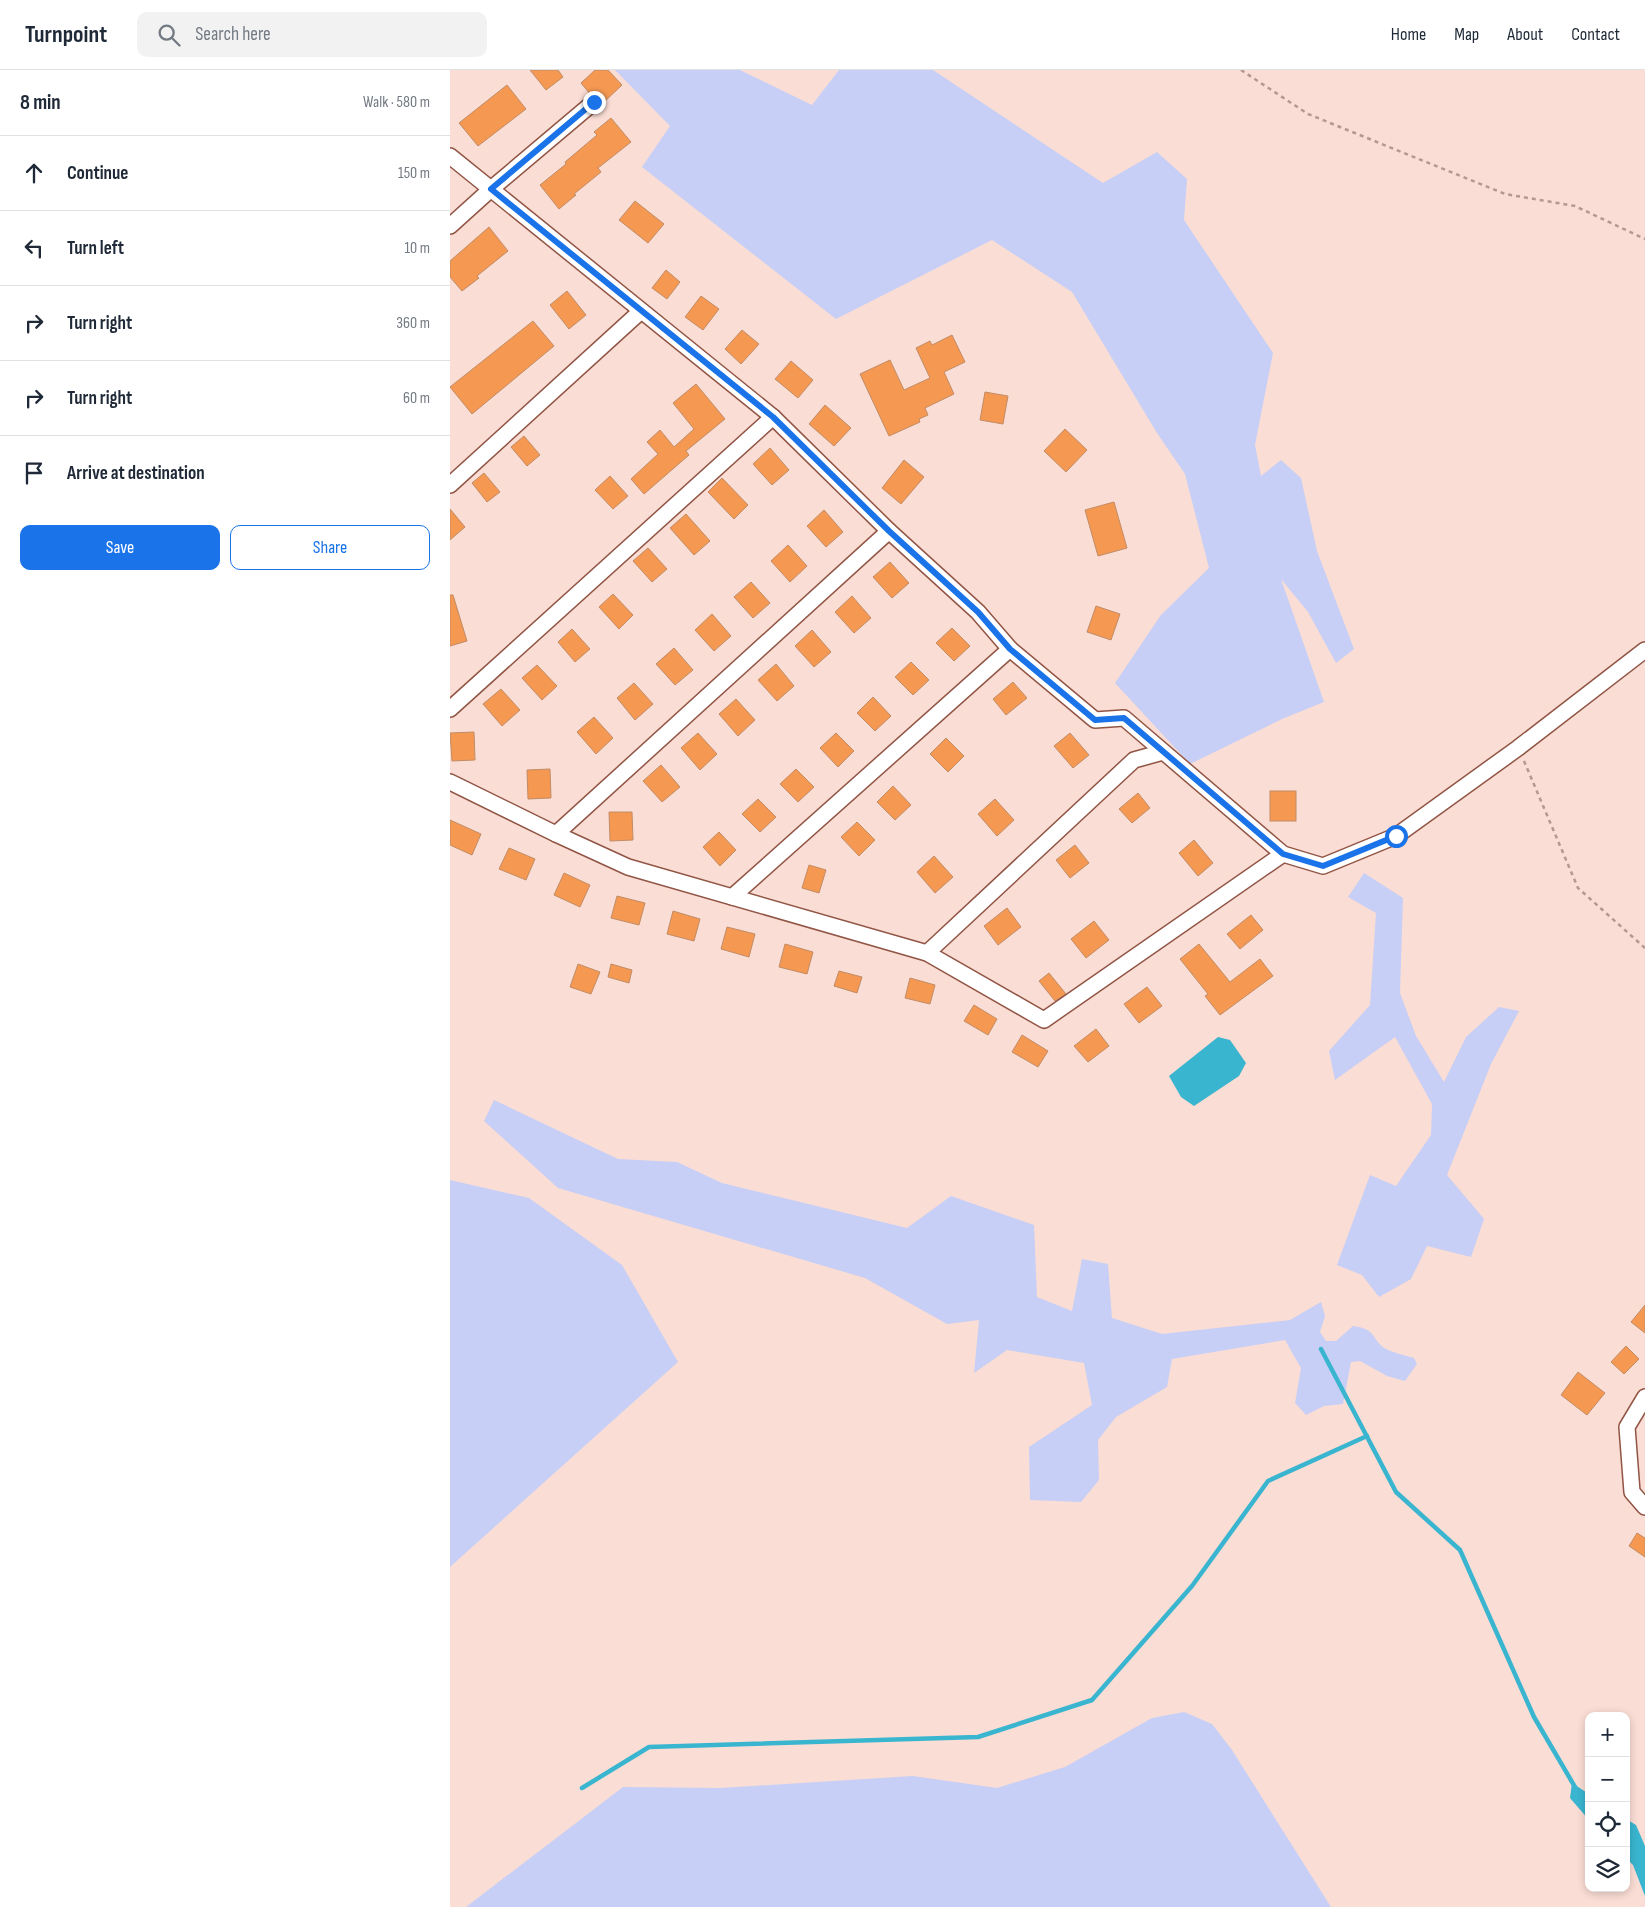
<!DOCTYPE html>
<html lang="en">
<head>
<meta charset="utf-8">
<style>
	body { margin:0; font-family:"Sofia Sans Condensed",sans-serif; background:#f2f2f3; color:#1f2937 }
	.controls { position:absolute; right:15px; bottom:15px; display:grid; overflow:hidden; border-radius:10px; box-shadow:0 2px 8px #0003 }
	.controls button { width:45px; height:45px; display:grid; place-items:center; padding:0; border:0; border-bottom:1px solid #e0e1e3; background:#fff; color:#1f2937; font:25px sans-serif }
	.stop { position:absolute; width:15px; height:15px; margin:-11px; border:4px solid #1a73e8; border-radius:50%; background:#fff }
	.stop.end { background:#1a73e8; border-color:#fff; box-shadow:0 1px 5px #0008 }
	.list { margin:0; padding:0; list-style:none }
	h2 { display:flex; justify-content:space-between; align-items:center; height:65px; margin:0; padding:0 20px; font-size:21px }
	h2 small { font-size:16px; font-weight:400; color:#747a83 }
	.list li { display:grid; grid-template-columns:32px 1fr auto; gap:15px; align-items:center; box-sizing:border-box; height:75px; padding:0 20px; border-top:1px solid #e0e1e3 }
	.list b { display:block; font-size:19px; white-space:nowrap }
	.list em { font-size:16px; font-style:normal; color:#747a83 }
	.actions { display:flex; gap:10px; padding:15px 20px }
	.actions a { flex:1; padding:11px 0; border:1px solid #1a73e8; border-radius:10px; text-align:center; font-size:18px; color:#1a73e8 }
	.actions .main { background:#1a73e8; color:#fff }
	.icon { flex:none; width:28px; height:28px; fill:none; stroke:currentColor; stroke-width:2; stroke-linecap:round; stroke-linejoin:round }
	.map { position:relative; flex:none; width:1195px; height:1837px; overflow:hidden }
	header { display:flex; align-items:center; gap:30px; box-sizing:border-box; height:70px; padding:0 25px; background:#fff; border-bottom:1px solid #e0e1e3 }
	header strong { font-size:24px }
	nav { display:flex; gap:28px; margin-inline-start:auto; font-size:18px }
	.search { width:350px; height:45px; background:#f2f2f3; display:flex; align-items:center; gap:12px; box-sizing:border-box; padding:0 18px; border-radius:10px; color:#747a83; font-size:19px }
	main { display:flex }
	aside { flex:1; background:#fff }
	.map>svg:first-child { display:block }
	.green { fill:#c7cff6 }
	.water { fill:#3ab5d0 }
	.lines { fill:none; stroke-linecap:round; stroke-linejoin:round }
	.stream { stroke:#3ab5d0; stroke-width:4.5 }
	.building { fill:#f49852; stroke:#c28c66 }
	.street-casing { stroke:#915545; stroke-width:18 }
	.path { stroke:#b49891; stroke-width:2.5; stroke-dasharray:4 4; stroke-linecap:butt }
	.street { stroke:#fff; stroke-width:15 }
	.route { stroke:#1a73e8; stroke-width:6 }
</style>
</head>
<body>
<header>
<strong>Turnpoint</strong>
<div class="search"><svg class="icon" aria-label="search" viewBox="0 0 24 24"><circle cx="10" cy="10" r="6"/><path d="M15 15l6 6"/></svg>Search here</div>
<nav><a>Home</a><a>Map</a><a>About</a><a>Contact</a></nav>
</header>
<main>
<aside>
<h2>8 min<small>Walk · 580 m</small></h2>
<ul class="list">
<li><svg class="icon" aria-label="ahead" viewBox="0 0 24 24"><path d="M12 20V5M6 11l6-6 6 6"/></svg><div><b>Continue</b></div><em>150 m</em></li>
<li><svg class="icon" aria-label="left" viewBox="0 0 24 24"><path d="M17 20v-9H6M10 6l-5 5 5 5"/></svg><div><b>Turn left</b></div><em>10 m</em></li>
<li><svg class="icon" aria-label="right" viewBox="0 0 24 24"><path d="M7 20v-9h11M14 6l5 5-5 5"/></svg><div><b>Turn right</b></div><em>360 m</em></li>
<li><svg class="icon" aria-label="right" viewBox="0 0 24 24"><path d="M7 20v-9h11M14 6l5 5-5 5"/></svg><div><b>Turn right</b></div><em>60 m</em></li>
<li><svg class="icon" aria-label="arrive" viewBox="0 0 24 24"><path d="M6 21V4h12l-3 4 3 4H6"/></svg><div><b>Arrive at destination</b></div></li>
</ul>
<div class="actions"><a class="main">Save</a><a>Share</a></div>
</aside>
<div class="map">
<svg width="1195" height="1837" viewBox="0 0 1195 1837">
	<rect width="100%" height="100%" fill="#faddd5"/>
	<g class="green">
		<path d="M165,0H290L362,35L389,0H483L653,113L707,82L737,109L734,150L823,283L805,375L811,406L831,390L851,408L867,481L904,579L886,593L858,542L831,509L874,632L832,649L740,694L665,613L711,545L759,498L735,404L707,363L622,222L542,170L386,249L192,97L220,56Z"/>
		<path d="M914,803L953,828L950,923L966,966L994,1012L1016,967L1049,937L1069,941L1041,994L997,1105L1034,1149L1021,1187L977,1176L961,1209L929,1227L912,1205L887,1195L920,1105L946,1116L981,1065L982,1034L945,967L885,1010L879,981L920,935L926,843L898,827Z"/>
		<path d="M44,1030L168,1089L227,1092L272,1113L457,1158L501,1126L584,1155L587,1227L622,1241L632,1189L658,1194L662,1248L712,1264L840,1250L871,1232L875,1246L870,1262L876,1271H886L903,1256C928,1259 920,1269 936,1279C944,1283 955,1285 964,1288L967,1294L955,1311L937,1306L910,1291L901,1292L893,1334L874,1336L856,1345L845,1333L851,1298L835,1270L722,1289L717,1317L666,1347L648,1370L649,1410L631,1432L580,1430L579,1377L642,1335L634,1293L557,1280L524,1303L529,1250L497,1254L415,1208L108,1118L34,1051Z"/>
		<path d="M0,1110L79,1128L172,1195L228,1292L0,1497Z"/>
		<path d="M734,1642L762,1654L782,1680L881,1837H16L173,1717L270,1718L463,1706L547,1718L615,1697L702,1648Z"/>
	</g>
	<g class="water">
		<path d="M768,967L780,970L796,993L789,1006L744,1036L731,1027L719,1006Z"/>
		<path d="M1122,1713L1139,1724V1750L1120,1728Z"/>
		<path d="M1176,1749L1186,1755L1195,1776V1826L1183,1795L1176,1788Z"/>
	</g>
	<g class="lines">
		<g class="stream">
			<path d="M871,1279L946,1422L1010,1480L1084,1647L1125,1717"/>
			<path d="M132,1718L199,1677L528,1667L642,1630L742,1516L818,1411L917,1366"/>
		</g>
	</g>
	<g class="building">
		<path d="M80,0H108L113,7L96,20Z"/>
		<path d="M145,0H158L172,15L153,33L151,26L147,23L140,24L131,13Z"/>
		<path d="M57,15L76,39L28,76L9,53Z"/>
		<path d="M161,48L181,72L148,98L151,102L124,124L126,125L109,139L90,115L116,94L115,92L147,65L144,62Z"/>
		<path d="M185,131L214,154L198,173L169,150Z"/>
		<path d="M39,157L58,181L27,206L29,208L12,221L0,207V191Z"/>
		<path d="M216,200L230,212L217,229L202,218Z"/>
		<path d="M117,221L136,245L119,259L100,235Z"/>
		<path d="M251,226L269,239L253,260L235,247Z"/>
		<path d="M83,251L104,276L22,344L0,317Z"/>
		<path d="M292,260L309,274L291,294L275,279Z"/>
		<path d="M502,265L515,292L494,302L504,324L475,338L478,345L469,349L470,352L439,366L410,304L440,290L454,320L480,308L466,278L480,271L482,275Z"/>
		<path d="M341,291L363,310L348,328L325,309Z"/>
		<path d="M246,314L275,349L236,381L239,385L194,424L181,409L208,384L197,372L210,360L224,377L244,359L223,333Z"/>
		<path d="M535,322L558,326L553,354L530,350Z"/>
		<path d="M375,335L401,358L384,376L359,354Z"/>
		<path d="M615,359L637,380L616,402L594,381Z"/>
		<path d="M74,366L90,385L77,396L61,377Z"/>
		<path d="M320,378L339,400L322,415L303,394Z"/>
		<path d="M454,390L474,407L451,434L432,418Z"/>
		<path d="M34,403L50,422L37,432L22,413Z"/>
		<path d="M160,406L178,426L163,439L145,420Z"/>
		<path d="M272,408L298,435L284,449L258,422Z"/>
		<path d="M664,432L677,478L648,486L635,440Z"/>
		<path d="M0,439L15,457L0,470Z"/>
		<path d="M374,440L393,462L376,477L357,456Z"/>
		<path d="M236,444L260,471L244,485L220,458Z"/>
		<path d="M338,475L357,496L340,512L321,491Z"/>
		<path d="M198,478L217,499L202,512L183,491Z"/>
		<path d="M440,492L459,513L442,528L423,507Z"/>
		<path d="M301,512L320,533L303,548L284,527Z"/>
		<path d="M163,524L183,545L169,559L149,537Z"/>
		<path d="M0,525H3L17,571L0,576Z"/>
		<path d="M402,526L421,548L404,563L385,542Z"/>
		<path d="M646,536L670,544L661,570L637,562Z"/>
		<path d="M262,544L281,566L264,581L245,560Z"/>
		<path d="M502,558L520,576L504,591L486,573Z"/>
		<path d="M122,559L140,579L125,592L108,572Z"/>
		<path d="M362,560L381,582L364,597L345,576Z"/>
		<path d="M224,578L243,600L225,615L206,594Z"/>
		<path d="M461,592L479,610L463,625L445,607Z"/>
		<path d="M326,594L344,616L327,631L308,610Z"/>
		<path d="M87,595L107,616L92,630L72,608Z"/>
		<path d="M563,612L577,628L556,645L543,629Z"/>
		<path d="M184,613L203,634L185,650L167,628Z"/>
		<path d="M51,619L70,640L52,656L33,634Z"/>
		<path d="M423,627L441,646L425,661L407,643Z"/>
		<path d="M286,629L305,650L288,666L269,644Z"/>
		<path d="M144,647L163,668L146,684L127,662Z"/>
		<path d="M24,662L25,690L2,691L0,663Z"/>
		<path d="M248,663L267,684L250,700L231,678Z"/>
		<path d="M386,663L404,681L388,697L370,678Z"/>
		<path d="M620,663L639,685L623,698L604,676Z"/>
		<path d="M496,668L514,686L498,702L480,684Z"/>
		<path d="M211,695L230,717L212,732L193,711Z"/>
		<path d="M100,699L101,728L78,729L77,700Z"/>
		<path d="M346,699L364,717L348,732L330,714Z"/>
		<path d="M443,716L461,735L445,750L427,732Z"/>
		<rect x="820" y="721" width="26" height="30"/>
		<path d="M688,723L700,738L682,753L669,739Z"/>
		<path d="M308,729L326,747L310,762L292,744Z"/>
		<path d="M545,729L564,750L547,766L528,744Z"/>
		<path d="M159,742H182L183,770L160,771Z"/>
		<path d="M0,750L31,764L22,785L0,775Z"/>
		<path d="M407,752L425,770L409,786L391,767Z"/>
		<path d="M269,762L286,780L270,796L253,777Z"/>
		<path d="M744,770L763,793L748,806L729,783Z"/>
		<path d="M625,775L639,793L620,808L606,790Z"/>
		<path d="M59,778L85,789L76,810L49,799Z"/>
		<path d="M484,786L503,807L485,823L467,802Z"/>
		<path d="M359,795L376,800L369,823L352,818Z"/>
		<path d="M114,803L140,815L130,837L104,825Z"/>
		<path d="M167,826L195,833L189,855L161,848Z"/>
		<path d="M557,838L571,857L548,875L534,856Z"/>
		<path d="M223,841L250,849L244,871L217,864Z"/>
		<path d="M801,845L813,860L790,879L777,864Z"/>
		<path d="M644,851L659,870L636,888L621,869Z"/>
		<path d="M277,857L305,864L299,887L271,879Z"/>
		<path d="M335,874L363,882L357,904L329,897Z"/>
		<path d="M749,874L780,912L810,889L823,906L770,945L755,926L758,924L730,889Z"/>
		<path d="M128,894L150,902L141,924L120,917Z"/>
		<path d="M161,894L182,900L179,913L158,907Z"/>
		<path d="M389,901L412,907L407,923L384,916Z"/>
		<path d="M599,903L616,924L605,931L589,911Z"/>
		<path d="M460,908L485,915L480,934L455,928Z"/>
		<path d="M697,917L712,936L689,953L674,934Z"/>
		<path d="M524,935L547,949L538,965L514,951Z"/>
		<path d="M646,959L659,976L638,992L624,976Z"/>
		<path d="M572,965L598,981L588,997L562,982Z"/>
		<path d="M1195,1235V1263L1181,1252Z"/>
		<path d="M1176,1276L1189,1289L1174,1304L1161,1292Z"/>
		<path d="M1128,1302L1155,1323L1137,1345L1111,1325Z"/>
		<path d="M1187,1463L1195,1468V1487L1179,1476Z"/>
	</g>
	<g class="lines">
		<g class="street-casing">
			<g id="street">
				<path d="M0,86L323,347"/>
				<path d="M0,156L41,119L144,32"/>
				<path d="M0,415L191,241"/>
				<path d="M0,639L323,347L439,461L528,542L560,579L645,650L674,648L833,784L873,796L946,766L1068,678L1195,580"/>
				<path d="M0,712L106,764L178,797L477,883L594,950L833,784"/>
				<path d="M106,764L439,461"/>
				<path d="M282,827L560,579"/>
				<path d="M477,883L684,690L713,682"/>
				<path d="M1195,1327L1177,1357L1182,1422L1195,1437"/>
			</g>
		</g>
		<g class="path">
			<path d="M791,0L858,44L1055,124L1125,136L1195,169"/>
			<path d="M1074,691L1128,818L1195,878"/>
		</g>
		<use href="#street" class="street"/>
	</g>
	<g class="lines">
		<path class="route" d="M144,32L41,119L323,347L439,461L528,542L560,579L645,650L674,648L833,784L873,796L946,766"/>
	</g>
</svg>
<div class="controls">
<button>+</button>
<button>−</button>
<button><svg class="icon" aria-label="locate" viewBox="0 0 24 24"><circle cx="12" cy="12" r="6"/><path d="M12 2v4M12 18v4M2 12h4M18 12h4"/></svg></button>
<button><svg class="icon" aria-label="layers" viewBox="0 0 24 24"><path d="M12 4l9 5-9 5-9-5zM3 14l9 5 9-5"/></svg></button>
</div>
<div class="stop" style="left:946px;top:766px"></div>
<div class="stop end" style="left:144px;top:32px"></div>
</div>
</main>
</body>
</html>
